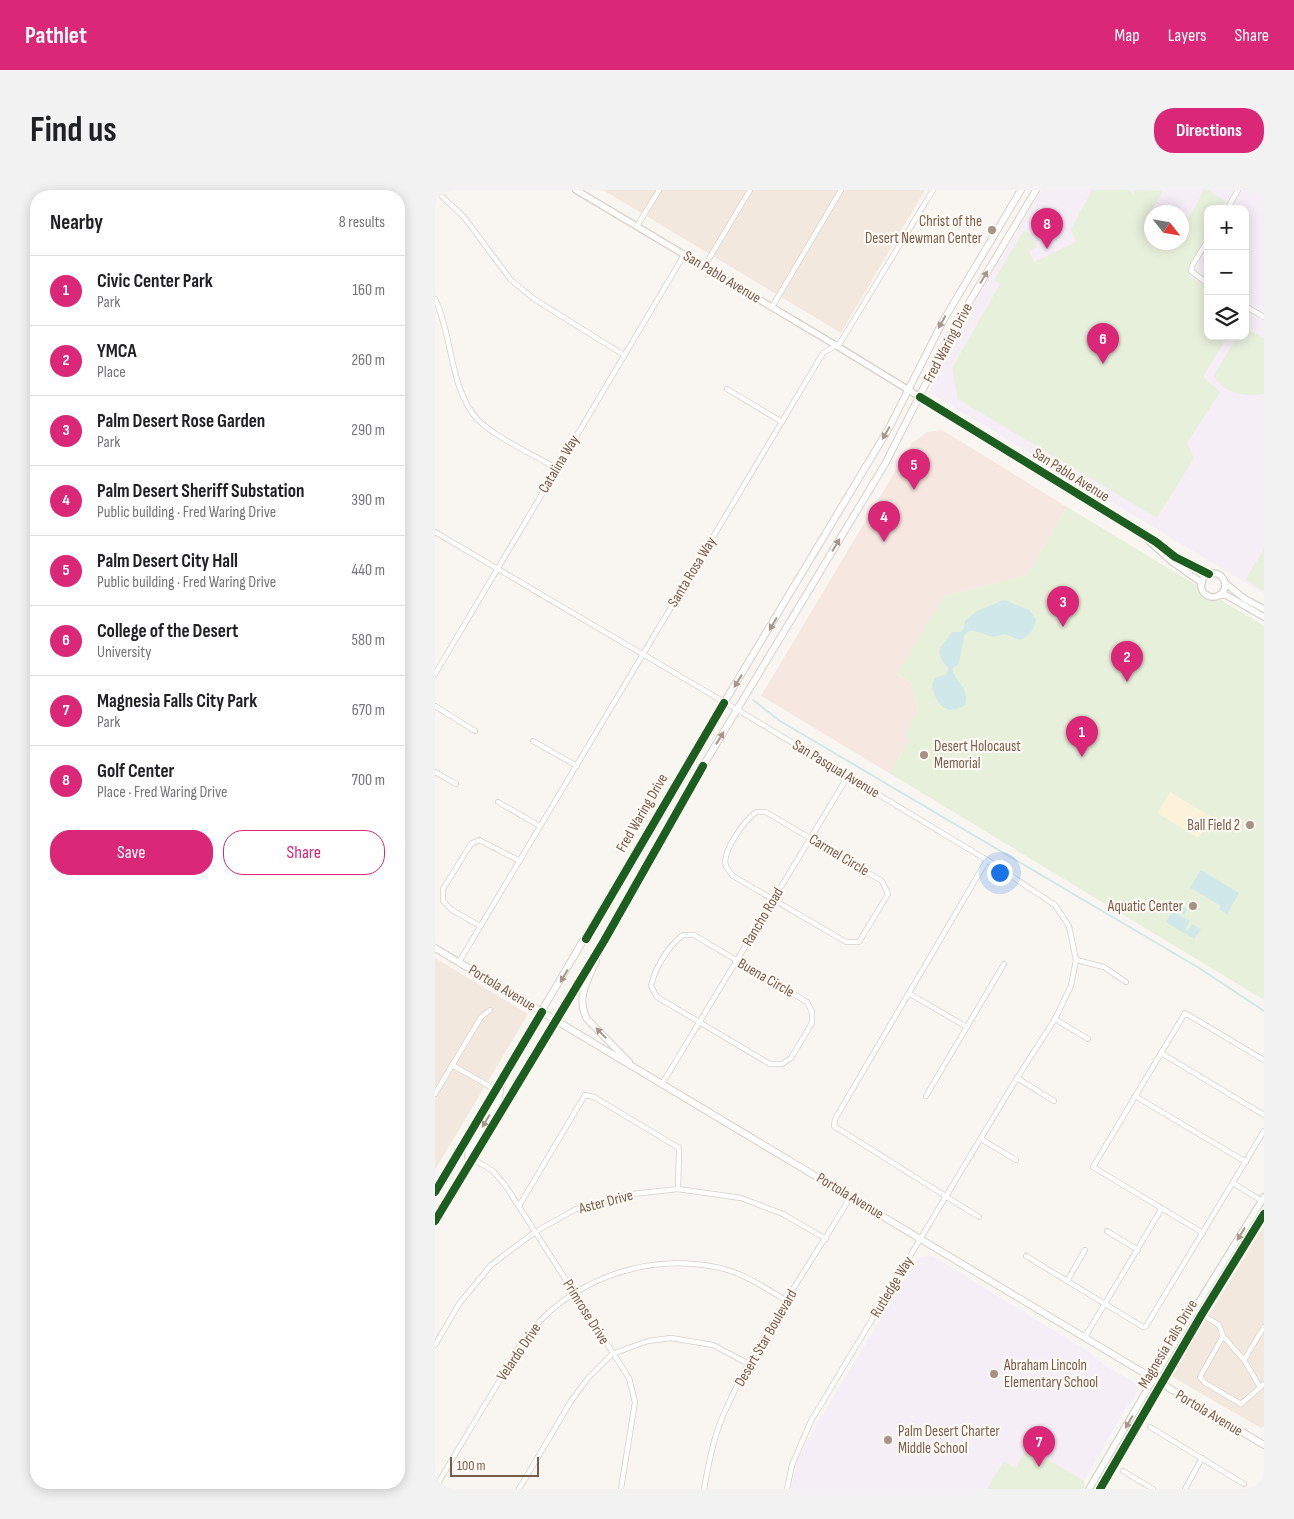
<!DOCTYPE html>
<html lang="en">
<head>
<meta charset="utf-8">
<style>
	body { margin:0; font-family:"Sofia Sans Condensed",sans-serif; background:#f2f2f2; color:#202124 }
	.controls { position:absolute; right:15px; top:15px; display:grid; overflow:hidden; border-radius:10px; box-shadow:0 2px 12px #0003 }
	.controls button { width:45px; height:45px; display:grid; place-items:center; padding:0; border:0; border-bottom:1px solid #e0e0e0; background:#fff; color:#202124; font:25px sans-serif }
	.compass { position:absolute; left:709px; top:15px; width:45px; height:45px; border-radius:50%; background:#fff; box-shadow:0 2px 12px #0003; rotate:121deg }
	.scale { position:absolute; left:15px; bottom:12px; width:89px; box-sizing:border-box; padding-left:5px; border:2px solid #7a5c4d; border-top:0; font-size:14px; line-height:18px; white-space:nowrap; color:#7a5c4d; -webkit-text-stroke:4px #fffaf3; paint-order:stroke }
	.you { position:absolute; left:564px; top:682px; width:18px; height:18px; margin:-12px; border:4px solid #fff; border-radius:50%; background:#1a73e8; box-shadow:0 0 0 8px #1a73e833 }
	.badge { display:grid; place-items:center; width:32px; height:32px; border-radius:50%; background:#db2777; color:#fff; font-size:16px; font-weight:700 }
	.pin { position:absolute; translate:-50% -41px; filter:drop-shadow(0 1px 2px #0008) }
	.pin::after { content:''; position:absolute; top:26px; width:18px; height:15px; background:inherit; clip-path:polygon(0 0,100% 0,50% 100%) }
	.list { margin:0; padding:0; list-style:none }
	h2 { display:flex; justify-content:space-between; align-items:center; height:65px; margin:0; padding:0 20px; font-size:21px }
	h2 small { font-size:16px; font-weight:400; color:#757577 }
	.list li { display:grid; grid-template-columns:32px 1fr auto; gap:15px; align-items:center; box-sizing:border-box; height:70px; padding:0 20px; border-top:1px solid #e0e0e0 }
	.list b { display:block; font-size:19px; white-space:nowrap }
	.list p { margin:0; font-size:16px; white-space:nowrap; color:#757577 }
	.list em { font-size:16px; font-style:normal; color:#757577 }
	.actions { display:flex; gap:10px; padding:15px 20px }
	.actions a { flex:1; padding:11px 0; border:1px solid #db2777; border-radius:20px; text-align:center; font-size:18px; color:#db2777 }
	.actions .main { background:#db2777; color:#fff }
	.icon { flex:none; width:28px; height:28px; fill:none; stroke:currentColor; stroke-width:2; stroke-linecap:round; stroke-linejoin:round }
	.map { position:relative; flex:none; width:829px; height:1299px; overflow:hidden; border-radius:20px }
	header { display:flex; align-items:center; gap:30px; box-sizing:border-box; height:70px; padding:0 25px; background:#db2777; color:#fff }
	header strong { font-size:24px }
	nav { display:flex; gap:28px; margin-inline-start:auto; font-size:18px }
	.intro { display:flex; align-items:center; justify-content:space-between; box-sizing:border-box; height:120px; padding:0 30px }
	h1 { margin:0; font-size:35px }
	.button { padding:12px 22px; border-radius:20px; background:#db2777; color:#fff; font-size:18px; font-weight:700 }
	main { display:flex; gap:30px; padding:0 30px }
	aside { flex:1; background:#fff; border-radius:20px; box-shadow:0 2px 12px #0003 }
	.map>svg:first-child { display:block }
	.residential { fill:#f2e8de }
	.commercial { fill:#f6e8e1 }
	.education { fill:#f6eef6; fill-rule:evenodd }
	.green { fill:#e7f0db }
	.sand { fill:#fbf2d9 }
	.water { fill:#d0e8ea }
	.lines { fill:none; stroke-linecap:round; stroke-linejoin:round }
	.stream { stroke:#d0e8ea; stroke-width:2 }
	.minor-casing { stroke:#d7d1cb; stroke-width:6 }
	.tertiary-casing { stroke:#d7d1cb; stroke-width:8 }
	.secondary-casing { stroke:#d9d2cb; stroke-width:8 }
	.minor { stroke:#fefefd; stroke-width:4.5 }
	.tertiary { stroke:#fefefd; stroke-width:5.5 }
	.secondary { stroke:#fefefd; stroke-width:6 }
	.cycleway-casing { stroke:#fffaf3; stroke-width:11 }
	.cycleway { stroke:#1b5e20; stroke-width:8 }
	.oneway { fill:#a8958b }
	.poi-dot { fill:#a69286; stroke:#fffaf3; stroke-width:2 }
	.labels { text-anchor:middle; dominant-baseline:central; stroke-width:4.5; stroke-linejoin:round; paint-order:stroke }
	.poi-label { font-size:15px; fill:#7a5c4d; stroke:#fffaf3; text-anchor:end }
	.street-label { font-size:15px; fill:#7a5c4d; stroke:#fffaf3 }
</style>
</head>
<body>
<header>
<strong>Pathlet</strong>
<nav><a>Map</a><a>Layers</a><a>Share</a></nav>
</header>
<div class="intro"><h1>Find us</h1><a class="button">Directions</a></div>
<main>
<aside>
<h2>Nearby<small>8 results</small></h2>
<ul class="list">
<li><span class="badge">1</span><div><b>Civic Center Park</b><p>Park</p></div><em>160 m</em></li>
<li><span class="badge">2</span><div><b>YMCA</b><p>Place</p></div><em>260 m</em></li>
<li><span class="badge">3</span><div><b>Palm Desert Rose Garden</b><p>Park</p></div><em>290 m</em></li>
<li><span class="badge">4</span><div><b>Palm Desert Sheriff Substation</b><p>Public building · Fred Waring Drive</p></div><em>390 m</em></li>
<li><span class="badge">5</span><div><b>Palm Desert City Hall</b><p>Public building · Fred Waring Drive</p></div><em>440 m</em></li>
<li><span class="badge">6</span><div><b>College of the Desert</b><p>University</p></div><em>580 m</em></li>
<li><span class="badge">7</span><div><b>Magnesia Falls City Park</b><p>Park</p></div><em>670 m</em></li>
<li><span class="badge">8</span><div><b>Golf Center</b><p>Place · Fred Waring Drive</p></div><em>700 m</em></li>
</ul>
<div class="actions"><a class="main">Save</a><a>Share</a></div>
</aside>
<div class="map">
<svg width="829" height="1299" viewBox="0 0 829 1299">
	<rect width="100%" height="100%" fill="#f9f5f0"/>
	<g class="residential">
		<path d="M168,0H490L406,143Z"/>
		<path d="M0,768L93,824L0,980Z"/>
		<path d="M829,1036V1236L826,1238L736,1186Z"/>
	</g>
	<path class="commercial" d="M507,240L632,317L592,385L509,406L463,485L476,492L483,521L469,546L475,550L454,583L326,506L477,253L492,242Z"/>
	<g class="education">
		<path d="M607,0H829V404L494,202L524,138ZM773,19H810V146H773ZM716,22H746V52H716Z"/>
		<path d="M496,1065L654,1162L668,1174L700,1193L703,1201L696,1214L690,1219L649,1291L593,1257L580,1278L569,1272L552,1299H356L363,1269L380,1237L482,1069Z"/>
	</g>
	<g class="green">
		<path d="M657,0H694L698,5L700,0L728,1L717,19L723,22H716V52H746L747,24L754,28L769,0H773L790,11L787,19H773V42L753,79L755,86L773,98V146H793L768,187L785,202L752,253L759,268L722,328L523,209L517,178L565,94L559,90L589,40L596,45L602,57L594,61L599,72L641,52L636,39Z"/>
		<path d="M810,138L829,148V204C807,207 791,204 778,186L803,146H810Z"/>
		<path d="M632,317L829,436V810L454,583L475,550L468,546L483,521L476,492L462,484L509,406L592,385Z"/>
		<path d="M829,359V401L810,390Z"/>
		<path d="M593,1257L649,1291L650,1294L648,1299H552L569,1271L580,1278Z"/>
	</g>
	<path class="sand" d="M735,602L777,627L763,648L722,623Z"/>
	<g class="water">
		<path d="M569,410L594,420L601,429C599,440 596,444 585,450L570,444L558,447L537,440L532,442L529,446L524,474L517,479C521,493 535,498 530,515C512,527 501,515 497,496L500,488L512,484L513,478C497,460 506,458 517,442H525L529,439L530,431L542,421Z"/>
		<path d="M766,680L804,703L792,724L784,719L786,716L755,698Z"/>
		<path d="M742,713L752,719L749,725L742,720L740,723L755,731L750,740L753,741L757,734L766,739L759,749L731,732Z"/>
	</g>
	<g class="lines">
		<path class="stream" d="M318,510L345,531L764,778L829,821"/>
		<g class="minor-casing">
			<g id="minor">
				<path d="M0,0L29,27L76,90L99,109L189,165"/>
				<path d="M792,19L803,0"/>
				<path d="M202,36L224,0"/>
				<path d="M773,50L758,74L756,81L773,94"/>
				<path d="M269,77L315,0"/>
				<path d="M0,109C18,146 14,198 43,230C60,247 99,265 121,278"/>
				<path d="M810,116L829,127"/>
				<path d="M337,117L406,0"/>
				<path d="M292,199L347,232"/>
				<path d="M0,342L313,526L552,670L620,715L634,736L641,770L636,796L620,829L582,888L376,1231L357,1275L352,1299"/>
				<path d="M0,484L249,65"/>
				<path d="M0,516L40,541"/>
				<path d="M98,551L142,576"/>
				<path d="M0,582L21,594"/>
				<path d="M63,612L105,636"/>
				<path d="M321,622H331L447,691L453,704L424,752H411L298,686C296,683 292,679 291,676C286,662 310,630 321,622Z"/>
				<path d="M45,736L17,720L8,711V699L36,654L44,650L85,671"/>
				<path d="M248,745H259L372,812L377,822V833L356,868L347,874H335L222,807L216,796C220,778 233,756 248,745Z"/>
				<path d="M641,770L669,777L691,792"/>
				<path d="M24,772L388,163L405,153L498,0"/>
				<path d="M475,804L530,836"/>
				<path d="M620,829L653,849"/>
				<path d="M726,863L829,925"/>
				<path d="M17,875L61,900"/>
				<path d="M582,888L619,911"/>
				<path d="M227,894L413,586"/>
				<path d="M0,904L46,827L55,820"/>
				<path d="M491,906L569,774"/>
				<path d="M700,906L811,972"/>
				<path d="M546,949L581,970"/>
				<path d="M38,969L58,981L70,995L194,1188L200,1212L186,1299"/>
				<path d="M798,993L827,1011"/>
				<path d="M84,1016L150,905L159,907L244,958L243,999"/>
				<path d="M544,1027L399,936L400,929L552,670"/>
				<path d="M672,1041L703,1060"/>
				<path d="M768,1043L658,977L750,823L829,870"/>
				<path d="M591,1066L708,1137L711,1136L829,941"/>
				<path d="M632,1091L650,1060"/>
				<path d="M759,1120L784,1135L788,1146"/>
				<path d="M650,1147L727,1018"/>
				<path d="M0,1155L24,1114L56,1075L100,1042L141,1019L188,1005L243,999L306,1008L348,1024L391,1049"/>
				<path d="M809,1170L788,1146L765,1187L770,1193L806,1214L829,1194"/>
				<path d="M825,1197L809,1170L829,1137"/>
				<path d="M715,1237L809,1294"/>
				<path d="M688,1281L718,1299"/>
				<path d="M0,1298C20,1265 39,1232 59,1200C69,1184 77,1166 88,1151C132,1091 208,1063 280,1077C306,1081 330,1098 352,1111"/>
				<path d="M84,1299L136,1211L153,1188L177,1164L213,1151L236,1148L278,1155L314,1174"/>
				<path d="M269,1299C274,1272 279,1244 291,1219C324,1146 375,1075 416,1006"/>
				<path d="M750,1299L767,1268"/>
			</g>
		</g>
		<g class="tertiary-casing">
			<g id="tertiary">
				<path d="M141,0L402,156L721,352L740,367L774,384"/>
				<path d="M714,351L736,371L767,393"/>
				<circle cx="778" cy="395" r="12"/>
				<path d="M790,393L810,409L829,419"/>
				<path d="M785,405H791L829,427"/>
				<path d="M654,1299L759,1120L829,1007"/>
				<path d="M665,1299L767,1124L829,1024"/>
			</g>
		</g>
		<g class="secondary-casing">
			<g id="secondary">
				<path d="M0,758L829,1255"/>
				<path d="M161,771C152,791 141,808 152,829L194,872"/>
				<path d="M38,969L33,966L35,957L64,908L66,891"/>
				<path d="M0,1002L245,586L454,238L508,131L586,0"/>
				<path d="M0,1031L169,751L268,576L450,274L519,138L601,0"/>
			</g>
		</g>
		<use href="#minor" class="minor"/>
		<use href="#tertiary" class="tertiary"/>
		<use href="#secondary" class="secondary"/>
		<g class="cycleway-casing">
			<g id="cycleway">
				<path d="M485,207L721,352L740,367L774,384"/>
				<path d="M151,749L289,513"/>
				<path d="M0,1002L107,822"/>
				<path d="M0,1031L169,751L268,576"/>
				<path d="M665,1299L767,1124L829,1024"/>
			</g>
		</g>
		<use href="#cycleway" class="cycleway"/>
	</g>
	<defs><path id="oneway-solid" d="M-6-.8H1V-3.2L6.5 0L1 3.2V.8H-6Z" transform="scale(1.25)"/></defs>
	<g class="oneway">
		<use href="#oneway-solid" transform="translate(549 87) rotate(-59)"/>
		<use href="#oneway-solid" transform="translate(507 132) rotate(119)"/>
		<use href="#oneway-solid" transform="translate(451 243) rotate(120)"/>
		<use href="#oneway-solid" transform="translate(401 355) rotate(-59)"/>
		<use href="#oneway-solid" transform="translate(338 434) rotate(121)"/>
		<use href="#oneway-solid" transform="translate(303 491) rotate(122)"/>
		<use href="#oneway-solid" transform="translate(285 548) rotate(-58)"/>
		<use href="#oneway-solid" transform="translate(129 786) rotate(121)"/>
		<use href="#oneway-solid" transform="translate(166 843) rotate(-134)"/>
		<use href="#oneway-solid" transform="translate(51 931) rotate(121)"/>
		<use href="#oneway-solid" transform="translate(806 1044) rotate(122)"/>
		<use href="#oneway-solid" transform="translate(694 1232) rotate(120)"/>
	</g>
	<g class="poi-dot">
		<circle cx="557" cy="40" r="5"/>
		<circle cx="489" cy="565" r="5"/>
		<circle cx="815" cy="635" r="5"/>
		<circle cx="758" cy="716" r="5"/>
		<circle cx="559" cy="1184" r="5"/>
		<circle cx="453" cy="1250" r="5"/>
	</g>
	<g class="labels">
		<g class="poi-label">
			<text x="547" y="31">Christ of the<tspan x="547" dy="17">Desert Newman Center</tspan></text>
			<text x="499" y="556" text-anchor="start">Desert Holocaust<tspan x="499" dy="17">Memorial</tspan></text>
			<text x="805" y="635">Ball Field 2</text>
			<text x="748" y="716">Aquatic Center</text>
			<text x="569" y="1175" text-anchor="start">Abraham Lincoln<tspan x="569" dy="17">Elementary School</tspan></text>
			<text x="463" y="1241" text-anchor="start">Palm Desert Charter<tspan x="463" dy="17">Middle School</tspan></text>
		</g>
		<g class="street-label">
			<text transform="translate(287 87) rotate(31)">San Pablo Avenue</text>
			<text transform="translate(513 153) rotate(-62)">Fred Waring Drive</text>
			<text transform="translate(124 274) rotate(-59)">Catalina Way</text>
			<text transform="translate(636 285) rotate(32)">San Pablo Avenue</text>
			<text transform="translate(257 382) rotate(-59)">Santa Rosa Way</text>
			<text transform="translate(401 579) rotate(31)">San Pasqual Avenue</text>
			<text transform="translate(207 623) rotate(-60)">Fred Waring Drive</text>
			<text transform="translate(404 665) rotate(31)">Carmel Circle</text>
			<text transform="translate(328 727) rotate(-59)">Rancho Road</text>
			<text transform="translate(331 788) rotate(30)">Buena Circle</text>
			<text transform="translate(67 798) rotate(31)">Portola Avenue</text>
			<text transform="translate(415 1006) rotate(31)">Portola Avenue</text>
			<text transform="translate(171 1012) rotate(-15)">Aster Drive</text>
			<text transform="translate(457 1097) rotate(-59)">Rutledge Way</text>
			<text transform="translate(151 1122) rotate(58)">Primrose Drive</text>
			<text transform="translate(331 1148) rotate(-60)">Desert Star Boulevard</text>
			<text transform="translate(733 1154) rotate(-59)">Magnesia Falls Drive</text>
			<text transform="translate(84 1162) rotate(-56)">Velardo Drive</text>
			<text transform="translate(774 1223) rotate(31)">Portola Avenue</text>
		</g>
	</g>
</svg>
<div class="controls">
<button>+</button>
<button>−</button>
<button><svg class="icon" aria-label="layers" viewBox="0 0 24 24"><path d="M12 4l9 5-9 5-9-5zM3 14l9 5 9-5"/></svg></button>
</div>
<svg class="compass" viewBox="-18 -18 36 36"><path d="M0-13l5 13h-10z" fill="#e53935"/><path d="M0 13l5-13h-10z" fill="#757577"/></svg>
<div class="scale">100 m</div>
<div class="you"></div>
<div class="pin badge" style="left:647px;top:567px">1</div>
<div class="pin badge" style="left:692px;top:492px">2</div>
<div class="pin badge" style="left:628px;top:437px">3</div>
<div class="pin badge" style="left:449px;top:352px">4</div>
<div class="pin badge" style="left:479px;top:300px">5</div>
<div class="pin badge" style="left:668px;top:174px">6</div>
<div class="pin badge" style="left:604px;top:1277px">7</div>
<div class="pin badge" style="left:612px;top:59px">8</div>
</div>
</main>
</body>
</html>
